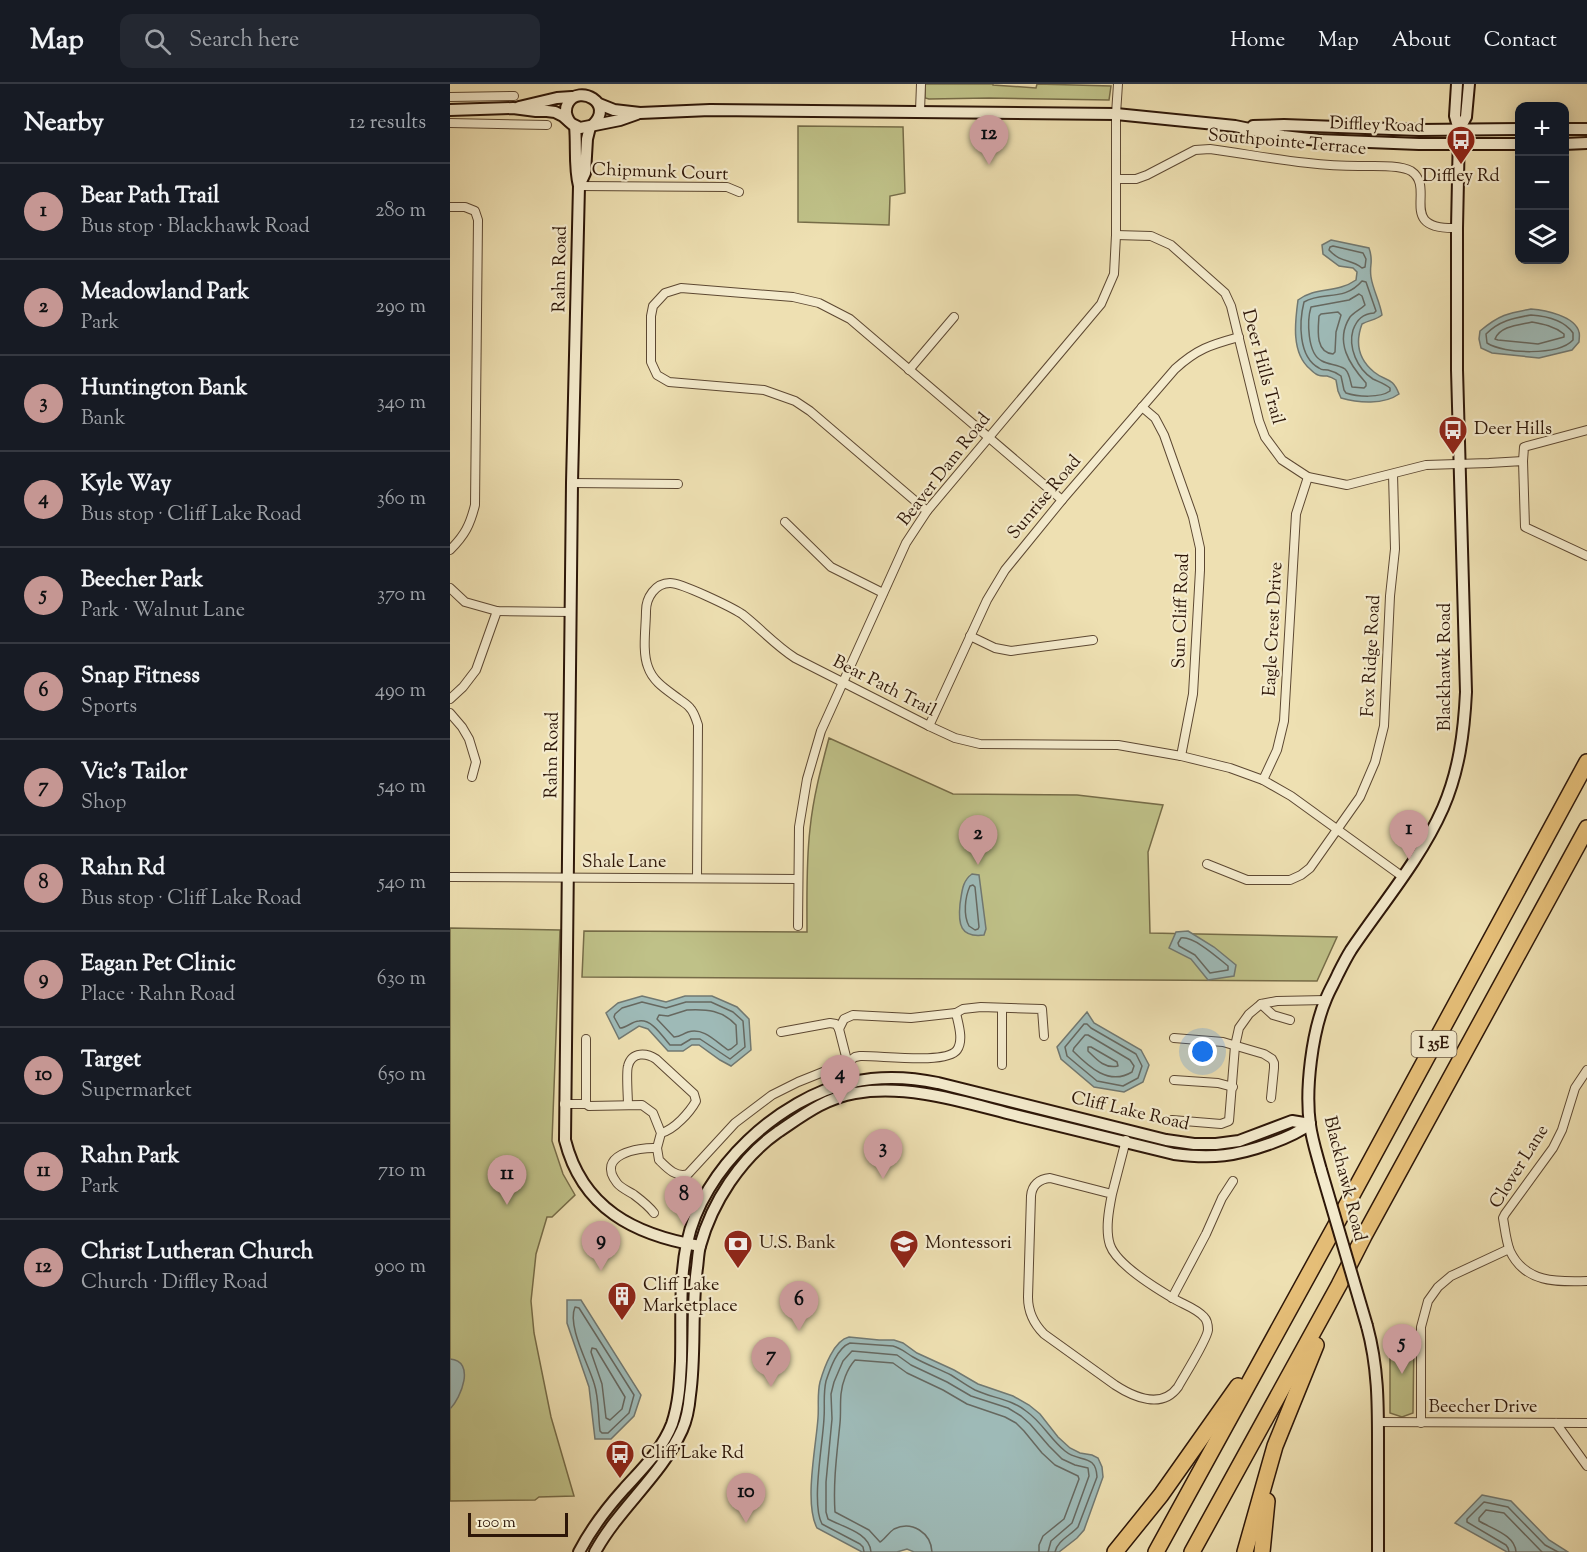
<!DOCTYPE html>
<html lang="en">
<head>
<meta charset="utf-8">
<style>
	body { margin:0; font-family:"Sorts Mill Goudy",serif; background:#242831; color:#f1f3f6 }
	.controls { position:absolute; right:18px; top:18px; display:grid; overflow:hidden; border-radius:12px; box-shadow:0 3px 15px #0003 }
	.controls button { width:54px; height:54px; display:grid; place-items:center; padding:0; border:0; border-bottom:2px solid #363941; background:#171b24; color:#f1f3f6; font:30px sans-serif }
	.scale { position:absolute; left:18px; bottom:15px; width:100px; box-sizing:border-box; padding-left:6px; border:3px solid #2d1608; border-top:0; font-size:16px; line-height:21px; white-space:nowrap; color:#2d1608; -webkit-text-stroke:4px #f4ebcd; paint-order:stroke }
	.you { position:absolute; left:753px; top:968px; width:21px; height:21px; margin:-15px; border:4px solid #fff; border-radius:50%; background:#1a73e8; box-shadow:0 0 0 9px #1a73e833 }
	.badge { display:grid; place-items:center; width:39px; height:39px; border-radius:50%; background:#c59692; color:#111; font-size:20px; font-weight:700 }
	.pin { position:absolute; translate:-50% -50px; filter:drop-shadow(0 2px 3px #0008) }
	.pin::after { content:''; position:absolute; top:32px; width:21px; height:18px; background:inherit; clip-path:polygon(0 0,100% 0,50% 100%) }
	.list { margin:0; padding:0; list-style:none }
	h2 { display:flex; justify-content:space-between; align-items:center; height:78px; margin:0; padding:0 24px; font-size:26px }
	h2 small { font-size:20px; font-weight:400; color:#9ea1a6 }
	.list li { display:grid; grid-template-columns:39px 1fr auto; gap:18px; align-items:center; box-sizing:border-box; height:96px; padding:0 24px; border-top:2px solid #363941 }
	.list b { display:block; font-size:22px; white-space:nowrap }
	.list p { margin:0; font-size:20px; white-space:nowrap; color:#9ea1a6 }
	.list em { font-size:20px; font-style:normal; color:#9ea1a6 }
	.icon { flex:none; width:33px; height:33px; fill:none; stroke:currentColor; stroke-width:2; stroke-linecap:round; stroke-linejoin:round }
	.map { position:relative; flex:none; width:1137px; height:1468px; overflow:hidden }
	header { display:flex; align-items:center; gap:36px; box-sizing:border-box; height:84px; padding:0 30px; background:#171b24; border-bottom:2px solid #363941 }
	header strong { font-size:28px }
	nav { display:flex; gap:33px; margin-inline-start:auto; font-size:21px }
	.search { width:420px; height:54px; background:#242831; display:flex; align-items:center; gap:15px; box-sizing:border-box; padding:0 21px; border-radius:12px; color:#9ea1a6; font-size:22px }
	main { display:flex }
	aside { flex:1; background:#171b24 }
	.map>svg:first-child { display:block }
	.green { fill:#bfc188; stroke:#766c48; stroke-width:1.5 }
	.water { fill:#9ebab7; stroke:#717871; stroke-width:1.5 }
	.lines { fill:none; stroke-linecap:round; stroke-linejoin:round }
	.shore { stroke:#666860; stroke-width:1.5 }
	.street-casing { stroke:#5d4832; stroke-width:10 }
	.secondary-casing { stroke:#2d1608; stroke-width:14 }
	.highway-casing { stroke:#2d1608; stroke-width:18 }
	.street { stroke:#f4ebcd; stroke-width:8 }
	.secondary { stroke:#f4ebcd; stroke-width:10 }
	.highway { stroke:#e7c079; stroke-width:15 }
	.secondary-bridge-casing { stroke:#2d1608; stroke-width:14; stroke-linecap:butt }
	.secondary-bridge { stroke:#f4ebcd; stroke-width:10 }
	.labels { text-anchor:middle; dominant-baseline:central; stroke-width:4.5; stroke-linejoin:round; paint-order:stroke }
	.shield { fill:#f4ebcd; stroke:#695643; stroke-width:1.5 }
	.shield-label { font-size:16px; font-weight:bold; fill:#2d1608 }
	.street-label { font-size:18px; fill:#2d1608; stroke:#f4ebcd }
	.poi-label { font-size:18px; fill:#2d1608; stroke:#f4ebcd; text-anchor:start }
</style>
</head>
<body>
<header>
<strong>Map</strong>
<div class="search"><svg class="icon" aria-label="search" viewBox="0 0 24 24"><circle cx="10" cy="10" r="6"/><path d="M15 15l6 6"/></svg>Search here</div>
<nav><a>Home</a><a>Map</a><a>About</a><a>Contact</a></nav>
</header>
<main>
<aside>
<h2>Nearby<small>12 results</small></h2>
<ul class="list">
<li><span class="badge">1</span><div><b>Bear Path Trail</b><p>Bus stop · Blackhawk Road</p></div><em>280 m</em></li>
<li><span class="badge">2</span><div><b>Meadowland Park</b><p>Park</p></div><em>290 m</em></li>
<li><span class="badge">3</span><div><b>Huntington Bank</b><p>Bank</p></div><em>340 m</em></li>
<li><span class="badge">4</span><div><b>Kyle Way</b><p>Bus stop · Cliff Lake Road</p></div><em>360 m</em></li>
<li><span class="badge">5</span><div><b>Beecher Park</b><p>Park · Walnut Lane</p></div><em>370 m</em></li>
<li><span class="badge">6</span><div><b>Snap Fitness</b><p>Sports</p></div><em>490 m</em></li>
<li><span class="badge">7</span><div><b>Vic's Tailor</b><p>Shop</p></div><em>540 m</em></li>
<li><span class="badge">8</span><div><b>Rahn Rd</b><p>Bus stop · Cliff Lake Road</p></div><em>540 m</em></li>
<li><span class="badge">9</span><div><b>Eagan Pet Clinic</b><p>Place · Rahn Road</p></div><em>630 m</em></li>
<li><span class="badge">10</span><div><b>Target</b><p>Supermarket</p></div><em>650 m</em></li>
<li><span class="badge">11</span><div><b>Rahn Park</b><p>Park</p></div><em>710 m</em></li>
<li><span class="badge">12</span><div><b>Christ Lutheran Church</b><p>Church · Diffley Road</p></div><em>900 m</em></li>
</ul>
</aside>
<div class="map">
<svg width="1137" height="1468" viewBox="0 0 1137 1468">
	<rect width="100%" height="100%" fill="#eee0b2"/>
	<filter id="stains"><feTurbulence type="fractalNoise" baseFrequency=".00333" numOctaves="4"/><feColorMatrix values="0 0 0 0 .2 0 0 0 0 .09 0 0 0 0 .02 0 0 0 .5 -.17"/></filter>
	<radialGradient id="worn" r=".72"><stop offset=".6" stop-color="#630" stop-opacity="0"/><stop offset="1" stop-color="#630" stop-opacity=".3"/></radialGradient>
	<g class="green">
		<path d="M475,0H543V1L586,4L587,0L661,2L659,16L539,14L479,15L475,14Z"/>
		<path d="M348,42L453,43L455,109L440,112L439,141L348,138Z"/>
		<path d="M379,654L503,710L627,711L713,721L698,768L700,849L887,853L867,897L132,893L134,847L357,848C357,814 356,779 360,745C363,714 371,684 379,654Z"/>
		<path d="M0,844L110,846L102,1057L113,1090L125,1111L102,1133H97L86,1170L81,1217L84,1249L101,1333L124,1412L89,1413L85,1416L0,1417Z"/>
		<path d="M964,1251L963,1329L952,1333L940,1329V1252Z"/>
	</g>
	<g class="water">
		<path d="M881,156L919,164C924,178 919,180 921,193C923,206 930,218 932,231C926,236 919,236 912,240C905,259 908,275 924,288C936,298 942,292 949,310C934,321 908,319 891,314L888,307L886,296C883,294 881,293 877,292C876,292 869,292 868,291C865,290 862,287 860,285C841,269 845,238 848,216C866,202 886,210 906,196L907,188L903,184L889,182L873,170L872,161Z"/>
		<path d="M1081,225C1095,226 1125,232 1129,248C1130,251 1129,255 1129,258L1122,266L1089,274L1042,269L1031,264L1029,255L1030,247C1049,231 1058,229 1081,225Z"/>
		<path d="M522,790L529,791L536,845L534,851C510,854 508,840 510,820C512,808 512,797 522,790Z"/>
		<path d="M738,847L764,863L786,881L784,892L758,896L741,875L719,864L726,848Z"/>
		<path d="M192,912L216,918L235,912H262L287,923L299,935L301,966L281,982L270,976L249,961H242L233,967H218L198,945L189,942L169,955L156,929L168,919Z"/>
		<path d="M637,928L644,939L691,966L699,981L693,998L674,1008L644,1003L611,975L607,963Z"/>
		<path d="M117,1216H131L191,1311L184,1332L161,1355H145L139,1303L117,1239Z"/>
		<path d="M399,1253L429,1256H444L453,1259L467,1269L504,1286L528,1300L563,1312L579,1321L590,1330L608,1353L620,1364L630,1369L642,1371L648,1374L652,1383L653,1393L634,1446L627,1454L609,1468H464L457,1465L447,1468H412L367,1444C354,1419 366,1363 368,1334C369,1322 367,1310 370,1298C374,1284 384,1256 399,1253Z"/>
		<path d="M0,1275C26,1277 11,1314 0,1325Z"/>
		<path d="M1032,1411L1061,1417L1099,1456L1118,1468H1057L1005,1439Z"/>
	</g>
	<g class="lines">
		<g class="shore">
			<path d="M883,162L913,169L916,175L915,183L912,184C900,174 892,180 879,166L880,163Z"/>
			<path d="M912,197L916,198L926,227L924,229C913,230 907,235 903,246C898,263 907,285 923,295C929,298 935,300 940,304V307C930,314 908,313 896,309L894,306L891,292C887,289 882,287 878,286C873,285 873,287 869,284C848,273 849,238 854,218C873,207 894,218 912,197Z"/>
			<path d="M909,210L912,212L915,221C911,225 904,228 900,233C884,258 900,281 916,299V302L914,304L902,303C900,297 900,290 895,285C888,280 879,281 872,277C857,270 857,236 861,223L899,216Z"/>
			<path d="M888,228L891,231L886,248L885,268L883,270C865,268 868,246 869,232L871,230Z"/>
			<path d="M1081,231C1096,232 1114,236 1123,249V256C1108,272 1054,270 1037,259L1036,250C1049,237 1063,234 1081,231Z"/>
			<path d="M1082,238C1093,240 1104,242 1114,250V253L1088,260L1048,256L1045,255C1050,242 1069,241 1082,238Z"/>
			<path d="M523,801L525,803L529,843L528,845L525,846L519,842C513,831 515,813 520,802Z"/>
			<path d="M731,854C744,852 768,874 778,882V886L760,889L745,871L729,862L728,859Z"/>
			<path d="M192,918L216,924L236,918H261L283,928L293,937L295,963L280,975L250,955H241L231,961H220C212,952 202,935 189,937C182,937 177,944 170,944L164,933L165,930L172,924Z"/>
			<path d="M237,926C257,925 272,926 286,941L287,960L281,965L278,966C266,958 254,943 238,948C232,950 231,953 224,953L207,935L209,931L218,932Z"/>
			<path d="M634,940H637L641,944L686,970L692,982L688,994L673,1002L647,997L617,972L615,963Z"/>
			<path d="M635,951H638L680,976L684,982L682,988C659,1002 639,983 623,967L624,964Z"/>
			<path d="M638,963H641L667,978L668,982C655,985 647,976 638,967Z"/>
			<path d="M125,1223L129,1224L184,1311L179,1329L158,1349H152L150,1347C148,1331 149,1314 144,1299C138,1279 117,1242 125,1223Z"/>
			<path d="M142,1264L146,1265L175,1313L172,1325L160,1336L156,1334L152,1300L141,1268Z"/>
			<path d="M414,1468L413,1463L410,1460L372,1440C361,1420 373,1359 374,1334C375,1322 373,1310 376,1297C380,1285 387,1264 400,1259L443,1262C451,1264 456,1269 463,1273C475,1280 489,1285 501,1291C509,1296 517,1302 525,1306C542,1314 561,1315 576,1327C592,1338 600,1355 615,1367C629,1379 646,1369 647,1393L628,1443C621,1451 607,1457 605,1468"/>
			<path d="M421,1468C420,1449 393,1443 378,1435L376,1428V1398L382,1335L381,1310L384,1298L393,1277L402,1267L447,1271L461,1281L497,1298L521,1312L558,1324L571,1332L580,1340L599,1362L612,1375L625,1381L638,1384L639,1392L622,1439L601,1457L598,1468"/>
			<path d="M482,1468C481,1449 462,1436 444,1445C438,1449 435,1455 430,1458L419,1446L385,1428C383,1398 387,1369 390,1339C391,1329 390,1320 391,1310C392,1299 397,1285 405,1276L443,1279L457,1289L493,1306L517,1320L555,1333L566,1339L574,1347L592,1369L605,1381L628,1392L629,1395L614,1435L593,1452L589,1461V1468"/>
			<path d="M1059,1468L1058,1464L1056,1461L1017,1438V1435L1034,1418L1058,1423L1095,1461L1108,1468"/>
			<path d="M1066,1468C1065,1451 1042,1445 1029,1437V1434L1036,1426L1054,1429L1092,1468"/>
		</g>
		<g class="street-casing">
			<g id="street">
				<path d="M0,13L64,12"/>
				<path d="M470,27L471,0"/>
				<path d="M0,39L97,41"/>
				<path d="M666,95H686L697,91L745,66L760,65C811,72 863,83 915,82C927,82 951,81 961,87C987,104 945,146 1007,144"/>
				<path d="M129,102L277,103L289,108"/>
				<path d="M0,123H15L25,127L28,136L25,421C20,441 15,451 0,466"/>
				<path d="M666,151L701,152L721,161L775,209L781,222L809,337L815,353L832,376L858,393L897,401L976,381L1039,379L1073,377L1075,443L1137,472"/>
				<path d="M459,286L504,233"/>
				<path d="M692,323L705,334L714,351L743,433L750,464V486L743,610L731,672"/>
				<path d="M1073,377L1074,363L1137,346"/>
				<path d="M122,399L228,400"/>
				<path d="M477,427L360,327L345,317L314,306L219,298L207,291L201,278V232L203,222L215,209L231,204L343,213L369,219L400,235L612,416"/>
				<path d="M335,438L381,483L433,509"/>
				<path d="M0,504L15,518L47,527L121,528"/>
				<path d="M520,552L545,564L561,567L643,556"/>
				<path d="M0,615L13,603L26,586L47,527"/>
				<path d="M0,629L12,643L19,655L26,678L22,693"/>
				<path d="M479,642L537,516L555,486L612,416L725,285C747,265 760,261 789,253"/>
				<path d="M813,696L827,666L834,637L846,430L858,393"/>
				<path d="M757,780L797,796H840L851,791L860,784L910,713L925,678L934,642L940,512L945,465L943,390"/>
				<path d="M0,793L348,795"/>
				<path d="M247,794L248,641C246,635 244,628 240,624C238,621 233,618 229,615C217,606 203,598 198,583C192,568 196,543 196,527C196,514 205,499 220,499C232,499 281,523 292,530C310,544 325,561 345,574L479,642L505,654L530,660L668,661L731,672L780,684L813,696L841,712L953,793"/>
				<path d="M348,842L349,743L357,695L371,647L456,459L477,427L651,220L664,190L666,151V30L668,0"/>
				<path d="M811,920L823,931L840,936"/>
				<path d="M331,948L380,939L386,940L389,945"/>
				<path d="M724,954L773,958L814,970L822,975L824,979V984L821,1014"/>
				<path d="M136,955V1020"/>
				<path d="M552,981V925"/>
				<path d="M1137,986L1125,1004L1112,1046L1103,1064L1055,1130L1053,1134C1055,1145 1056,1157 1060,1167C1075,1199 1107,1198 1137,1197"/>
				<path d="M724,996L768,999L783,1003"/>
				<path d="M403,1000L389,945L394,935L403,931L461,934L506,929L513,925L531,923L592,925L594,952"/>
				<path d="M114,1020H136L139,1022L192,1021L203,1029L211,1049L207,1064L209,1076C217,1084 226,1094 238,1090L285,1039L322,1011L348,998L398,978L405,973L410,972C429,971 496,981 507,966C514,956 508,939 506,929"/>
				<path d="M178,1021C178,1013 176,988 178,982C182,967 197,969 206,975L244,1010L246,1017C240,1028 224,1046 211,1049"/>
				<path d="M722,1036L771,1040L779,1037L785,962L789,944L799,930L811,920L827,917L876,916"/>
				<path d="M662,1110L600,1094C589,1095 582,1101 581,1112L578,1213C578,1228 583,1239 594,1250L665,1301C685,1314 712,1325 728,1303C734,1292 757,1256 758,1246C758,1241 757,1236 754,1233C747,1225 735,1221 726,1216C707,1205 667,1181 660,1161C655,1146 659,1125 662,1110L676,1056"/>
				<path d="M204,1129C198,1121 191,1116 183,1110C178,1107 171,1104 167,1099C145,1071 188,1063 207,1064"/>
				<path d="M722,1214L756,1150L772,1114L783,1097"/>
				<path d="M928,1338L1137,1339"/>
				<path d="M971,1339V1243L978,1217L988,1203L1001,1192L1059,1165"/>
				<path d="M1106,1339L1137,1382"/>
			</g>
		</g>
		<g class="secondary-casing">
			<g id="secondary">
				<path d="M149,20L164,26L190,29L260,26L666,30L785,42L833,52L868,56L969,60H1070"/>
				<path d="M69,23L107,14L122,13"/>
				<path d="M0,26L63,24L86,27H97L105,28L113,32L122,40L130,44L170,36L187,30"/>
				<path d="M119,37C116,32 114,26 118,19C129,0 165,19 143,41"/>
				<path d="M125,42C127,62 124,83 129,102L122,399L115,1056C132,1124 184,1151 250,1162"/>
				<path d="M803,42L834,41L969,46L1070,45"/>
				<path d="M1114,45H1137"/>
				<path d="M1009,46L1016,33L1019,0"/>
				<path d="M1114,60L1137,59"/>
				<path d="M129,102L135,89L137,55L140,43"/>
				<path d="M871,1086C867,1071 862,1056 860,1041C855,1005 862,948 876,915C879,907 884,899 888,890C892,882 896,874 901,866C932,820 970,776 993,724C1009,687 1014,649 1016,608L1007,286V144L1009,46L1005,32L1007,0"/>
				<path d="M917,1242C929,1286 928,1325 928,1371C928,1403 928,1436 928,1468"/>
				<path d="M129,1468C141,1445 156,1425 174,1405C192,1385 212,1366 222,1340C229,1319 230,1298 231,1277C232,1238 229,1197 237,1159C252,1085 329,1014 402,998C430,992 460,993 488,999L716,1056L744,1060H766L789,1057L842,1037L860,1040"/>
				<path d="M145,1468C169,1424 211,1392 232,1346C237,1335 239,1323 240,1311C246,1269 241,1226 247,1184C248,1177 248,1169 250,1162C262,1118 291,1074 328,1048C352,1032 375,1014 405,1009C459,1000 513,1018 565,1031C618,1044 671,1057 724,1070C763,1075 786,1072 822,1059C836,1054 848,1049 860,1040"/>
			</g>
		</g>
		<g class="highway-casing">
			<g id="highway">
				<path d="M665,1468L711,1411L788,1302"/>
				<path d="M706,1468L888,1137L1137,678"/>
				<path d="M742,1468L889,1201L914,1152L1137,744"/>
				<path d="M795,1468L825,1362L866,1261"/>
				<path d="M812,1468L817,1417"/>
			</g>
		</g>
		<use href="#street" class="street"/>
		<use href="#secondary" class="secondary"/>
		<use href="#highway" class="highway"/>
		<g class="secondary-bridge-casing">
			<path id="secondary-bridge" d="M871,1086L917,1242"/>
		</g>
		<use href="#secondary-bridge" class="secondary-bridge"/>
	</g>
	<defs>
		<g id="bus-pin" transform="scale(1.5)"><path d="M0 17L-7.5 6A9.5 9.5 0 1 1 7.5 6Z" fill="#8f2418" stroke="#f4ebcd"/><path d="M-5-6H5V4H4V6H2V4H-2V6H-4V4H-5ZM-3.5-4V0h7V-4ZM-3.5 1.2v1.5H-2V1.2ZM2 1.2v1.5H3.5V1.2Z" fill="#fff"/></g>
		<g id="bank-pin" transform="scale(1.5)"><path d="M0 17L-7.5 6A9.5 9.5 0 1 1 7.5 6Z" fill="#8f2418" stroke="#f4ebcd"/><path d="M-6-4H6V4H-6ZM0-2.3a2.3 2.3 0 1 0 0 4.6a2.3 2.3 0 1 0 0-4.6Z" fill="#fff"/></g>
		<g id="school-pin" transform="scale(1.5)"><path d="M0 17L-7.5 6A9.5 9.5 0 1 1 7.5 6Z" fill="#8f2418" stroke="#f4ebcd"/><path d="M0-5L7-2L0 1L-7-2ZM-4 1L0 2.5L4 1V4Q0 6-4 4Z" fill="#fff"/></g>
		<g id="building-pin" transform="scale(1.5)"><path d="M0 17L-7.5 6A9.5 9.5 0 1 1 7.5 6Z" fill="#8f2418" stroke="#f4ebcd"/><path d="M-4-6H4V6H1V3H-1V6H-4ZM-2.5-4.3h1.7v1.8h-1.7ZM.8-4.3h1.7v1.8H.8ZM-2.5-1h1.7V.8h-1.7ZM.8-1h1.7V.8H.8Z" fill="#fff"/></g>
	</defs>
	<g fill-rule="evenodd">
		<use href="#bus-pin" x="1011" y="56"/>
		<use href="#bus-pin" x="1003" y="346"/>
		<use href="#bank-pin" x="288" y="1160"/>
		<use href="#school-pin" x="454" y="1160"/>
		<use href="#building-pin" x="172" y="1212"/>
		<use href="#bus-pin" x="170" y="1370"/>
	</g>
	<g class="labels">
		<rect class="shield" x="961.5" y="947" width="45" height="26" rx="4.5"/>
		<g class="shield-label">
			<text x="984" y="960">I 35E</text>
		</g>
		<g class="street-label">
			<text transform="translate(927 42) rotate(2)">Diffley Road</text>
			<text transform="translate(837 59) rotate(5)">Southpointe Terrace</text>
			<text transform="translate(210 89) rotate(2)">Chipmunk Court</text>
			<text transform="translate(111 185) rotate(-89)">Rahn Road</text>
			<text transform="translate(812 283) rotate(75)">Deer Hills Trail</text>
			<text transform="translate(495 386) rotate(-52)">Beaver Dam Road</text>
			<text transform="translate(595 414) rotate(-50)">Sunrise Road</text>
			<text transform="translate(732 527) rotate(-88)">Sun Cliff Road</text>
			<text transform="translate(824 545) rotate(-87)">Eagle Crest Drive</text>
			<text transform="translate(922 572) rotate(-87)">Fox Ridge Road</text>
			<text transform="translate(996 583) rotate(-90)">Blackhawk Road</text>
			<text transform="translate(434 603) rotate(27)">Bear Path Trail</text>
			<text transform="translate(103 671) rotate(-89)">Rahn Road</text>
			<text x="174" y="779">Shale Lane</text>
			<text transform="translate(680 1028) rotate(13)">Cliff Lake Road</text>
			<text transform="translate(1070 1083) rotate(-58)">Clover Lane</text>
			<text transform="translate(894 1095) rotate(76)">Blackhawk Road</text>
			<text x="1033" y="1324">Beecher Drive</text>
		</g>
		<g class="poi-label">
			<text x="1011" y="93" text-anchor="middle">Diffley Rd</text>
			<text x="1024" y="346">Deer Hills</text>
			<text x="309" y="1160">U.S. Bank</text>
			<text x="475" y="1160">Montessori</text>
			<text x="193" y="1202">Cliff Lake<tspan x="193" dy="21">Marketplace</tspan></text>
			<text x="191" y="1370">Cliff Lake Rd</text>
		</g>
	</g>
	<rect width="100%" height="100%" filter="url(#stains)"/>
	<rect width="100%" height="100%" fill="url(#worn)"/>
</svg>
<div class="controls">
<button>+</button>
<button>−</button>
<button><svg class="icon" aria-label="layers" viewBox="0 0 24 24"><path d="M12 4l9 5-9 5-9-5zM3 14l9 5 9-5"/></svg></button>
</div>
<div class="scale">100 m</div>
<div class="you"></div>
<div class="pin badge" style="left:959px;top:776px">1</div>
<div class="pin badge" style="left:528px;top:781px">2</div>
<div class="pin badge" style="left:433px;top:1095px">3</div>
<div class="pin badge" style="left:390px;top:1021px">4</div>
<div class="pin badge" style="left:952px;top:1290px">5</div>
<div class="pin badge" style="left:349px;top:1247px">6</div>
<div class="pin badge" style="left:321px;top:1303px">7</div>
<div class="pin badge" style="left:234px;top:1142px">8</div>
<div class="pin badge" style="left:151px;top:1187px">9</div>
<div class="pin badge" style="left:296px;top:1439px">10</div>
<div class="pin badge" style="left:57px;top:1121px">11</div>
<div class="pin badge" style="left:539px;top:81px">12</div>
</div>
</main>
</body>
</html>
